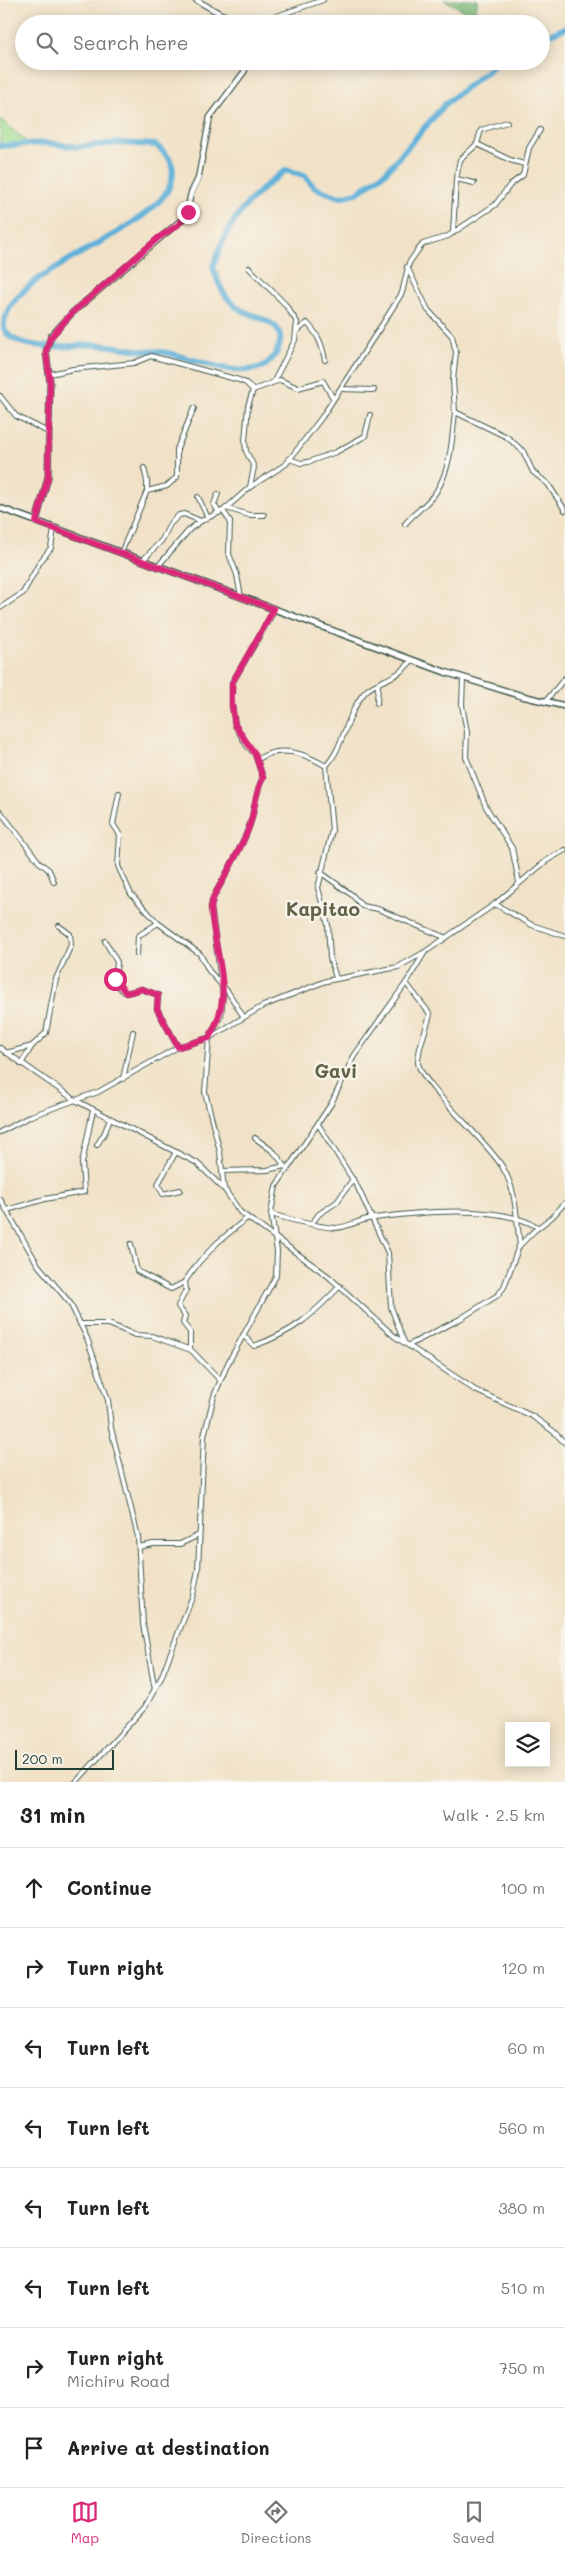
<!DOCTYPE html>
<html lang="en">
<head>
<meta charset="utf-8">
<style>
	body { margin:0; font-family:Mali,sans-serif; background:#f6f6f6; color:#222 }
	.controls { position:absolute; right:15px; bottom:15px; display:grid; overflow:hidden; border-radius:0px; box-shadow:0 2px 12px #0003 }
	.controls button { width:45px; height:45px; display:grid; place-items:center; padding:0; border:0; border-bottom:1px solid #e0e0e0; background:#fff; color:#222; font:25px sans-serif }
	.scale { position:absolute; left:15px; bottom:12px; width:99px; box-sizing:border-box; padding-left:5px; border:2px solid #1f3d34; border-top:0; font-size:14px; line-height:18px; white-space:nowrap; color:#1f3d34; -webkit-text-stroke:4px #f7f3e8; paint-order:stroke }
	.stop { position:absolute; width:15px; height:15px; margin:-11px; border:4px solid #db2777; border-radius:50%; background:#fff }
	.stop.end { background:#db2777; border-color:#fff; box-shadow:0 1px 5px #0008 }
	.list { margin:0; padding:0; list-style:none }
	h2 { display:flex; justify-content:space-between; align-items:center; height:65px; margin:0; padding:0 20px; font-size:21px }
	h2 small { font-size:16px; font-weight:400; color:#767676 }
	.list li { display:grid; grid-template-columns:32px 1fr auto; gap:15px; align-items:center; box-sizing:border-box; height:80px; padding:0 20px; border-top:1px solid #e0e0e0 }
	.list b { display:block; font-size:19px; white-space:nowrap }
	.list p { margin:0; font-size:16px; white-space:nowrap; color:#767676 }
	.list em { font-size:16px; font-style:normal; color:#767676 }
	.icon { flex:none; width:28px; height:28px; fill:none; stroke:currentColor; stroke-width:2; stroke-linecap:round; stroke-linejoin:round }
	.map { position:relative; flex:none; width:565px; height:1782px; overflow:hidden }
	.search { position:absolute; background:#fff; box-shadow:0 2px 12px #0003; left:15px; right:15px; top:15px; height:55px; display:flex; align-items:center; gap:12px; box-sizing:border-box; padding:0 18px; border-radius:28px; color:#767676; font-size:19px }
	.sheet { height:705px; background:#fff }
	nav { display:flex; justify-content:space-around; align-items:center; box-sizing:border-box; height:70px; border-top:1px solid #e0e0e0; background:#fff; font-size:14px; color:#767676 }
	nav a { display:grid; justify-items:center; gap:2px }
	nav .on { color:#db2777 }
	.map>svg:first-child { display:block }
	.green { fill:#a1dd91; stroke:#608d62 }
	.forest { fill:#80bc7b; stroke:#507c58 }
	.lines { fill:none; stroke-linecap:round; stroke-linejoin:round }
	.river { stroke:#5eb0d9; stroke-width:6 }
	.minor-casing { stroke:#3e564a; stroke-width:6 }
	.tertiary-casing { stroke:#3e564a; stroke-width:7 }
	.secondary-casing { stroke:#3e564a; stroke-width:8 }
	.minor { stroke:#fff; stroke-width:4 }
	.tertiary { stroke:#fff; stroke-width:4.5 }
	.secondary { stroke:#fff; stroke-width:5 }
	.route { stroke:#db2777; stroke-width:6 }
	.labels { text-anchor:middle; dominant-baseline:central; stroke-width:5; stroke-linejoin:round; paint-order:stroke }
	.quarter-label { font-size:19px; font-weight:bold; fill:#616348; stroke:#f7f3e8 }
</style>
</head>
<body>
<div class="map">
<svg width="565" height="1782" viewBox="0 0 565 1782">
	<rect width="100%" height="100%" fill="#f7f3e8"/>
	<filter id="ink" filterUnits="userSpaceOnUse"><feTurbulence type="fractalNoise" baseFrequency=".02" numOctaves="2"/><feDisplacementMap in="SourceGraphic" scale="10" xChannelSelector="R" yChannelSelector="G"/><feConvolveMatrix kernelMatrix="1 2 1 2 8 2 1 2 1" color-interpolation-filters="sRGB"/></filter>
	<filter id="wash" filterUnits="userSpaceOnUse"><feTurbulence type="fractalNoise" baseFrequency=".0096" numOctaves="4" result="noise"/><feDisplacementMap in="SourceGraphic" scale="20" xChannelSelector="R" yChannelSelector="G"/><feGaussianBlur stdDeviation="1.12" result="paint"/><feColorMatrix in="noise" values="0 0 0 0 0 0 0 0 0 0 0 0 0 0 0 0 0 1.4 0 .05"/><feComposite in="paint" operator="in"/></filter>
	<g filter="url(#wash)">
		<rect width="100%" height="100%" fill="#f1e2c7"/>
		<path class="green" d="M0,119L26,141V145L0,146Z"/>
		<path class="forest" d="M444,0H478L474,16Z"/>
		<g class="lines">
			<g class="river">
				<path d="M541,38L565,28"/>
				<path d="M0,146L46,143L78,147L118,143L156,145C160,149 169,156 171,162C194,227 0,264 4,328C12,351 66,347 85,345C105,343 125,349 145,351C152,352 160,351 167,353C197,358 264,393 279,346C288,318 247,318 234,305C222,294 217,281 213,266C218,256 220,246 225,237C238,210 262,187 286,170L304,175L315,188L340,197L357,193L386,172L446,103L500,61"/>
			</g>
		</g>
	</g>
	<g filter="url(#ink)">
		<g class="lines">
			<g class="minor-casing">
				<g id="minor">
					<path d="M248,23L271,18L323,0"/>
					<path d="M477,144L510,160L524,164"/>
					<path d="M456,179L474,183"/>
					<path d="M453,233L456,179L460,160L477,144L481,130L507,122"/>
					<path d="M407,267L428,310L452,336L456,352L453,380L455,412L507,437L516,445L523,451L533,472L548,484L565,510"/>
					<path d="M249,268L285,304L297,322L295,340L274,381"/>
					<path d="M297,331L307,323C318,334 322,344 325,360"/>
					<path d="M50,374L73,369L134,363L151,356L239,380L246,383L253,390"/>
					<path d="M341,389L374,390"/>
					<path d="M253,390L280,380L298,388L323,381L333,398"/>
					<path d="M0,396L16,416L48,432"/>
					<path d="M289,459L301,463L308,462L336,452L365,436L370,415"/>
					<path d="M144,468L147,481V491"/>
					<path d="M250,487L254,467L246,451L245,441L248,406L253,390"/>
					<path d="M218,494L214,504L219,513"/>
					<path d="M198,497L208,518"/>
					<path d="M226,508L249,515H264"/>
					<path d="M223,511L230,521L229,554L237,575L241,597"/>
					<path d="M405,524C414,513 428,504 436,492C451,468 452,440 455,412"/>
					<path d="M121,553L147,491L167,486L177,477V449L194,408"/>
					<path d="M142,561L162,540L170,524L179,515L184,514L201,521"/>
					<path d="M158,566L190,529L201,521L224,510L250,487L286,464L322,417L385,320L402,293L409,263L418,250L423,244L448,236L495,205L510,185L523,175L529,148L540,130"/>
					<path d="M0,608L23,593L40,562L51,548L54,529"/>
					<path d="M463,678L462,705L467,732L466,757L486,807L512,848L519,882"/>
					<path d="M545,702L565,678"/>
					<path d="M377,703L378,685"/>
					<path d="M257,760C279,744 304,753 326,766"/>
					<path d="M119,793L113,824L120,835L118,866L131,894L158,923L200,954L209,971L228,992L243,1016"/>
					<path d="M0,811L39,862L49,870L54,882"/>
					<path d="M320,872L352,895L362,906L378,909L444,937"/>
					<path d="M495,904L532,925L565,936"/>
					<path d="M105,941L117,962C116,976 111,983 126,993L142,989L158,995L157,1009L178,1047"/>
					<path d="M137,954L138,936L158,923"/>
					<path d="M336,978L330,958L328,925L318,888L332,830L326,766C345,745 346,714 365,692C378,679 396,681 412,660"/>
					<path d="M406,983L430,1014C427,1029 418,1046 418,1062C419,1083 490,1143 503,1168C517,1192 516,1217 520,1245"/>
					<path d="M0,1048L75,1100L197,1163L225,1190L240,1212L328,1276L394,1336L475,1390L532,1416L553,1431L565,1443"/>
					<path d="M6,1053L32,1046"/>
					<path d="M21,1064L32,1046L46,1033L56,979L71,945L70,934L59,926"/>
					<path d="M123,1079L133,1032"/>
					<path d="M318,1124L358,1188L388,1253L391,1307L404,1342"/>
					<path d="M0,1132L31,1116L98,1092L178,1047L209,1038L263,1006L326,981L398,967L423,953"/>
					<path d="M255,1138L274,1152L285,1166"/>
					<path d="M97,1145L105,1132L110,1118"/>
					<path d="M176,1152L158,1184L163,1194L180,1190"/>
					<path d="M222,1171L267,1170L285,1166"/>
					<path d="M224,1189L220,1152L205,1092L209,1038L221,1015L223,995L211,907L213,898C225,875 240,852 249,827C255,812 255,791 263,778L255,754L247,746L235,725L232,706V683L275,609"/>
					<path d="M0,1199L38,1265L70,1303L87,1338L108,1400L111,1428L138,1537L143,1624L155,1690"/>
					<path d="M7,1210L45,1199L84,1192L82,1163L93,1110"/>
					<path d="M271,1214C291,1220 314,1226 335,1228C346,1228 357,1221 368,1219C415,1212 496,1203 538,1227"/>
					<path d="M312,1223L319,1214L337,1202L353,1179"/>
					<path d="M131,1244L137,1271L171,1289L185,1282"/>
					<path d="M80,1324H109L135,1335L152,1336L191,1350L220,1380"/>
					<path d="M243,1335L254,1346C295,1331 310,1317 340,1286"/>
					<path d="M409,1345L460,1319L498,1295L504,1287L519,1246L534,1231L552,1217L565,1203"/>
					<path d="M190,1349V1332L183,1323L185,1316L178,1306L186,1290L185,1281L199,1262L217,1243L247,1218"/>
					<path d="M139,1547L153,1544H180L199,1535"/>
					<path d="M76,1782L145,1707L161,1678L193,1595L198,1570L204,1436L214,1396L228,1363L276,1276L277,1251L271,1213L276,1186L331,1104L354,1056L406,983L425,952L495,904L546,861L565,850"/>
				</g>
			</g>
			<g class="tertiary-casing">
				<g id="tertiary">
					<path d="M196,0L221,14L249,24"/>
					<path d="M36,522L48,477L50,382L46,352L51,336L72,313L186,216L191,193L198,179L210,117L244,72L248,61"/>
				</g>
			</g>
			<g class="secondary-casing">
				<path id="secondary" d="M0,508L445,672L522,696L565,706"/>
			</g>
			<use href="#minor" class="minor"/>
			<use href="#tertiary" class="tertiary"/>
			<use href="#secondary" class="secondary"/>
		</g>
	</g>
	<g class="lines" filter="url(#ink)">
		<path class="route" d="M115,979L126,993L142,989L158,995L157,1009L178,1047L209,1038C237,989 214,958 211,907L213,898C225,875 240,852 249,827C255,812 255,790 263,778L255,754L235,725L232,706V683L274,609L36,522L48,477L50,382L46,352L50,338L72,313L158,238L178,225L188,212"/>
	</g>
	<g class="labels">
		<g class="quarter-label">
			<text x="323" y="908">Kapitao</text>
			<text x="336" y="1070">Gavi</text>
		</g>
	</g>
</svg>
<div class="controls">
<button><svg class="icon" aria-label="layers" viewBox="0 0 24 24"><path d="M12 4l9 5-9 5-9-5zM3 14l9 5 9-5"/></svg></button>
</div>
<div class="scale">200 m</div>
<div class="stop" style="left:115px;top:979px"></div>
<div class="stop end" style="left:188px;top:212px"></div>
<div class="search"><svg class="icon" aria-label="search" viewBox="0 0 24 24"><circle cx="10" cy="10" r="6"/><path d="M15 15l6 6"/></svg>Search here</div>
</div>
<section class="sheet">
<h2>31 min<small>Walk · 2.5 km</small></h2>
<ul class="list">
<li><svg class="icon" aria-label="ahead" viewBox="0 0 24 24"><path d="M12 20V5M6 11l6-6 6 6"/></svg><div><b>Continue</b></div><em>100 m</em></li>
<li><svg class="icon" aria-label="right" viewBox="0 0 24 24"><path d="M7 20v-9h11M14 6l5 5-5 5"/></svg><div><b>Turn right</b></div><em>120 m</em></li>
<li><svg class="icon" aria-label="left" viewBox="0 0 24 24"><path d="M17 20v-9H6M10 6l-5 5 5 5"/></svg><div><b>Turn left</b></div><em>60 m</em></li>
<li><svg class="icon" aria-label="left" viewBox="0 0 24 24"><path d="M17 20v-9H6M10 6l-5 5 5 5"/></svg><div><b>Turn left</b></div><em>560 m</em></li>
<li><svg class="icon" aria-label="left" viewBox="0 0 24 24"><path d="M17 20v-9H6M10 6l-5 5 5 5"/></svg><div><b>Turn left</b></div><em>380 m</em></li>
<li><svg class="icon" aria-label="left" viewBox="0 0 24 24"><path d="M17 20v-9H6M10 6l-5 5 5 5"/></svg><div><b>Turn left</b></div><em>510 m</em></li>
<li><svg class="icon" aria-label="right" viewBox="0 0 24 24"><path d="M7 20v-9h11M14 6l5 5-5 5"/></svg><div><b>Turn right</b><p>Michiru Road</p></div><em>750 m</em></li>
<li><svg class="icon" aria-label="arrive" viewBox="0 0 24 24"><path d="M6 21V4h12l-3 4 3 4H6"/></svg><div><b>Arrive at destination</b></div></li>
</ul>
</section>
<nav>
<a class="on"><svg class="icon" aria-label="map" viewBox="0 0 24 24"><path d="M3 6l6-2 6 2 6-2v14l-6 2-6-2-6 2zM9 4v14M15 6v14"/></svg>Map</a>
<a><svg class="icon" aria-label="directions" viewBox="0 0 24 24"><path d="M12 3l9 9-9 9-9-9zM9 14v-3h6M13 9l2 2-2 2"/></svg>Directions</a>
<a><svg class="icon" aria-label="saved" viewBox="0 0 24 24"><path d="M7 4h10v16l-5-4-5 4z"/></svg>Saved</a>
</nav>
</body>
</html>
